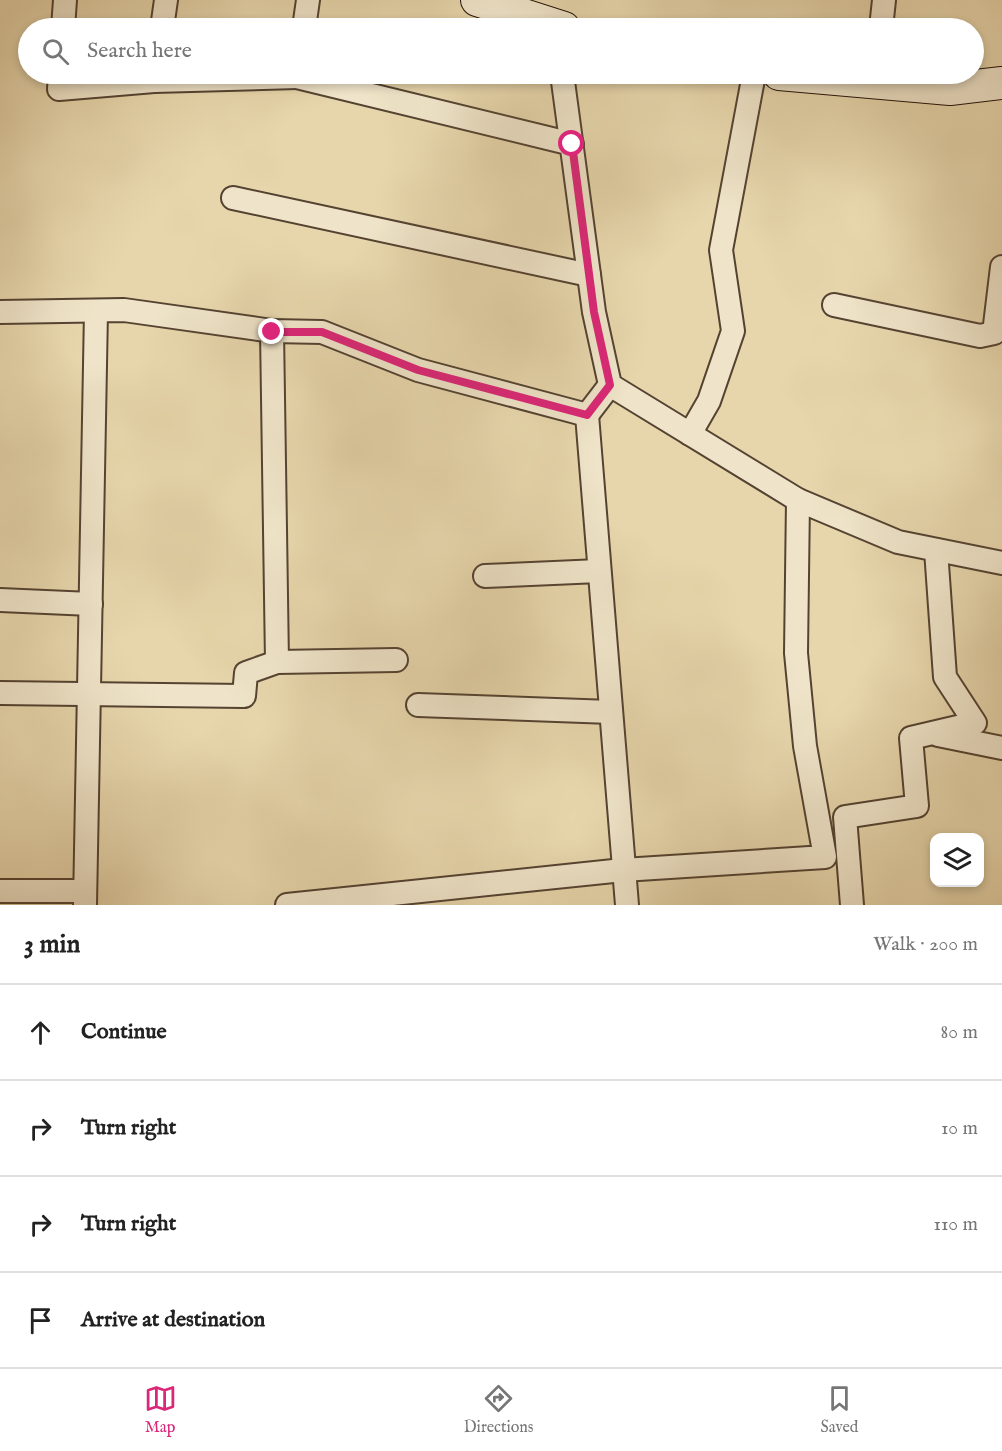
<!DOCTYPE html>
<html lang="en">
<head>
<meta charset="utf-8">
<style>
	body { margin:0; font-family:"IM FELL English",serif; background:#f2f2f2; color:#222 }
	.controls { position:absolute; right:18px; bottom:18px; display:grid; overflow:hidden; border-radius:12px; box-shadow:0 3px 9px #0003 }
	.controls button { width:54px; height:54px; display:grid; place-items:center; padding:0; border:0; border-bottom:2px solid #e0e0e0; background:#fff; color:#222; font:30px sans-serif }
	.stop { position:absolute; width:18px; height:18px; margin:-14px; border:4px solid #db2777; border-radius:50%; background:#fff }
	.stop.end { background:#db2777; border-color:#fff; box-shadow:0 2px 6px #0008 }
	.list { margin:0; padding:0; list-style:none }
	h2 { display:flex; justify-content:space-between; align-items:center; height:78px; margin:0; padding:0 24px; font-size:26px }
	h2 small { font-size:20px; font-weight:400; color:#767676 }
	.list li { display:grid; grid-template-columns:39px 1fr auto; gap:18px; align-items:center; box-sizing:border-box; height:96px; padding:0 24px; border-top:2px solid #e0e0e0 }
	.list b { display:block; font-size:22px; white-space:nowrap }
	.list em { font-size:20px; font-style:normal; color:#767676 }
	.icon { flex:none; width:33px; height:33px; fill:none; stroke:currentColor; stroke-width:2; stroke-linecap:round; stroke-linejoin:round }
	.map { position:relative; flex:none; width:1002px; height:905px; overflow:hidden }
	.search { position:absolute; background:#fff; box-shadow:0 3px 9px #0003; left:18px; right:18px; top:18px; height:66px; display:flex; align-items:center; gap:15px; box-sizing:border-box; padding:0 21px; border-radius:33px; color:#767676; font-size:22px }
	.sheet { height:462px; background:#fff }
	nav { display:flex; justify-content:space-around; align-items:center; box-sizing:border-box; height:84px; border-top:2px solid #e0e0e0; background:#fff; font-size:16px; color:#767676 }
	nav a { display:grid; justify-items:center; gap:3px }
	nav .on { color:#db2777 }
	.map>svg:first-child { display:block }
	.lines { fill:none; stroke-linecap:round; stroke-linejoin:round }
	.minor-casing { stroke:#554332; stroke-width:26 }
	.secondary-casing { stroke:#24120a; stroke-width:34 }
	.minor { stroke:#efe4c9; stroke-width:22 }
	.secondary { stroke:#efe4c9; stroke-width:32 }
	.route { stroke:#db2777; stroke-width:8 }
</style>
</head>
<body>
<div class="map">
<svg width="1002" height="905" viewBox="0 0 1002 905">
	<rect width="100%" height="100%" fill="#e7d6ac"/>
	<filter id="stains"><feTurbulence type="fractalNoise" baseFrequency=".00333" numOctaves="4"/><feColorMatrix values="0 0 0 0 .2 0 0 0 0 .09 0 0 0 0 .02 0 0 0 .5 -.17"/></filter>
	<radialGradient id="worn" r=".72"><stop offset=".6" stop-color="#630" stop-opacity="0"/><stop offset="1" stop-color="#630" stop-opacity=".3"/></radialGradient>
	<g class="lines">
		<g class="minor-casing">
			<g id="minor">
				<path d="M63,28L65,0"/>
				<path d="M162,28L166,0"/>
				<path d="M304,28L308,0"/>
				<path d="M881,28L884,0"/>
				<path d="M60,74L59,89L154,81"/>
				<path d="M155,74L154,81L297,77"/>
				<path d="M298,74L297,77L572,144"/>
				<path d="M562,74L594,312L610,385L798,500L898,542L1002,563"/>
				<path d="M233,198L589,275"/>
				<path d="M834,305L980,336L994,333L1002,267"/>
				<path d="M0,312L124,310L272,331L322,332L418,370L587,415L610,385"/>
				<path d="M587,415L627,905"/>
				<path d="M690,434L709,401L733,331L721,250L754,74"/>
				<path d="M485,576L599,571"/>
				<path d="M0,600L91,604"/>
				<path d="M277,662L396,660"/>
				<path d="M0,693L244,696L246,673L277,662L272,331"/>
				<path d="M418,705L611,712"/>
				<path d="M938,735L1002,748"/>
				<path d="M0,891H85"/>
				<path d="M85,905L96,311"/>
				<path d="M287,905L623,870L825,857L805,746L796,653L798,500"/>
				<path d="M852,905L845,817L917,806L911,738L975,723L945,677L936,550"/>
			</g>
		</g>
		<g class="secondary-casing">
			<g id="secondary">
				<path d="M477,0L564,28"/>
				<path d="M779,74L950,89L1002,83"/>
			</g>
		</g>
		<use href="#minor" class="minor"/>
		<use href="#secondary" class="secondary"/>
	</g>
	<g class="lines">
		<path class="route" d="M272,332H322L418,370L587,415L610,385L594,312L572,144"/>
	</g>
	<rect width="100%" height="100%" filter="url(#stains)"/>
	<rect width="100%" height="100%" fill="url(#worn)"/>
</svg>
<div class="controls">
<button><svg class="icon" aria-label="layers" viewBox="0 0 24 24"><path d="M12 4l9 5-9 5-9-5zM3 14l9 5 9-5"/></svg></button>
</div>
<div class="stop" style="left:572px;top:144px"></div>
<div class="stop end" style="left:272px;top:332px"></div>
<div class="search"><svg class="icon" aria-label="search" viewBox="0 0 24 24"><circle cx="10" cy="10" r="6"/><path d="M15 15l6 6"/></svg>Search here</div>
</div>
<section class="sheet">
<h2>3 min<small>Walk · 200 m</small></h2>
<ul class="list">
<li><svg class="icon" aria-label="ahead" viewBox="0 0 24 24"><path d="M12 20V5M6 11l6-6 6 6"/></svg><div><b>Continue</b></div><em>80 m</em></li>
<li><svg class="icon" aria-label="right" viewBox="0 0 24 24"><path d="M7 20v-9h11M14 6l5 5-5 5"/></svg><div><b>Turn right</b></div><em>10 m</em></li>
<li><svg class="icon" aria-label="right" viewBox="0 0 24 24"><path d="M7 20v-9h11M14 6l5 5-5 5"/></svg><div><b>Turn right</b></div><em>110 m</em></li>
<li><svg class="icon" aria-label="arrive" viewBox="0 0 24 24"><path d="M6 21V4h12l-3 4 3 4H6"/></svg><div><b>Arrive at destination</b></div></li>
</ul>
</section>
<nav>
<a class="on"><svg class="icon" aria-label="map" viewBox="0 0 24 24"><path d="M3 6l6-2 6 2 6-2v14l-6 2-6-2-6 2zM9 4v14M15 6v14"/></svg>Map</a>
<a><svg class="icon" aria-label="directions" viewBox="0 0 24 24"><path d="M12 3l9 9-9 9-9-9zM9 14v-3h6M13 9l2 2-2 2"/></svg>Directions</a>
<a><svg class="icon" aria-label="saved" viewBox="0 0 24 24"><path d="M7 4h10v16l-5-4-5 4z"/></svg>Saved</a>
</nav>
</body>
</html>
